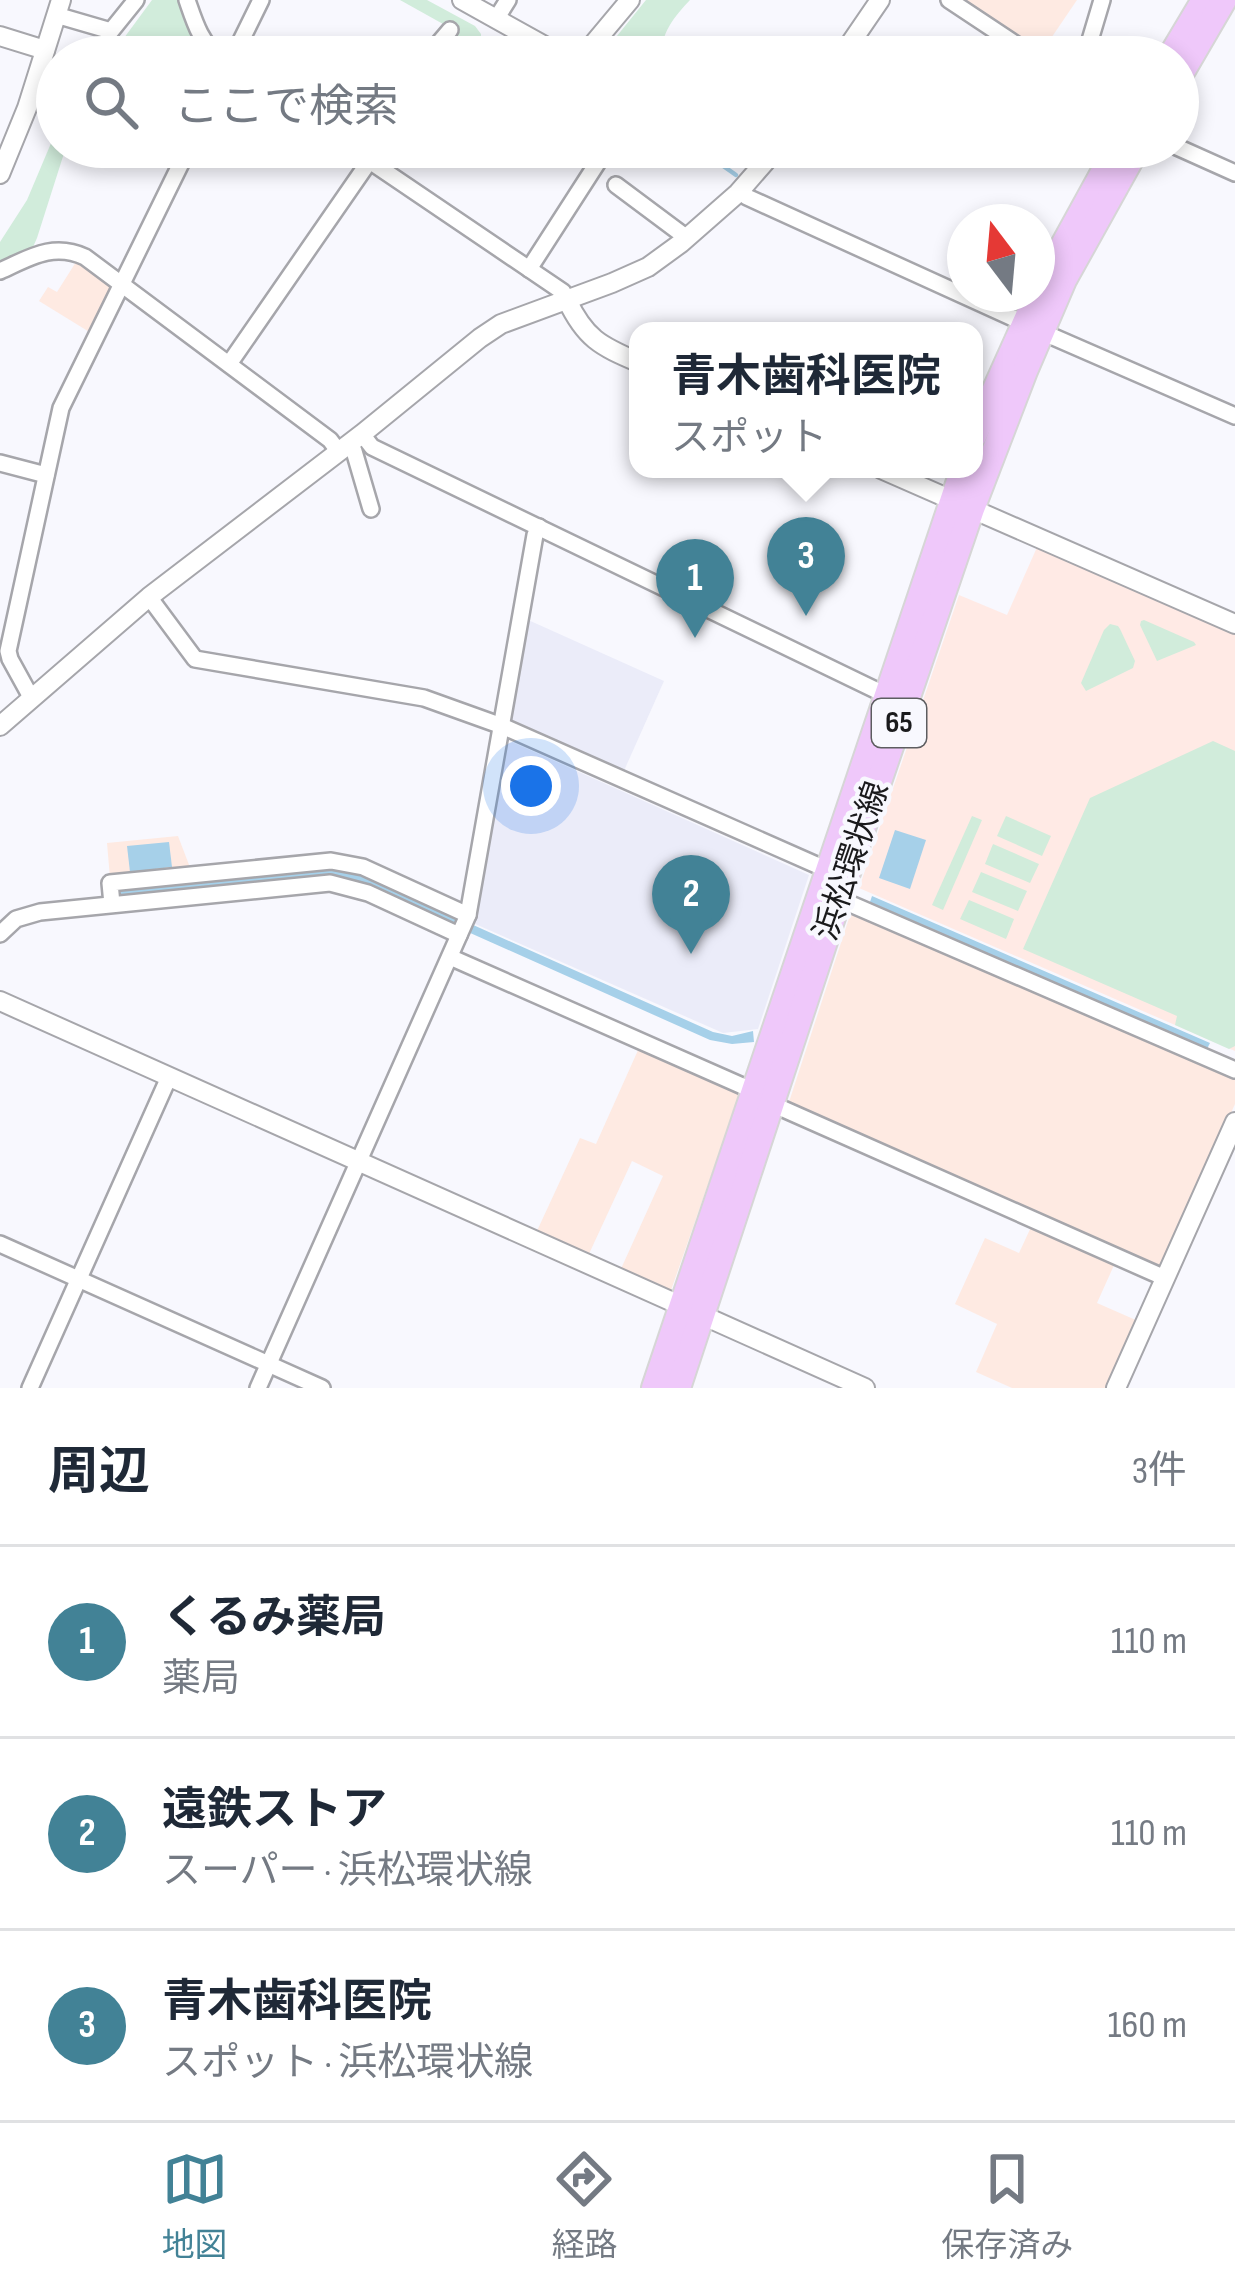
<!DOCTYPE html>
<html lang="ja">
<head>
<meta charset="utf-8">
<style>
	body { margin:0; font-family:"Sofia Sans Condensed","Noto Sans JP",sans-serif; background:#f2f2f3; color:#1f2937 }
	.compass { position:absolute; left:947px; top:204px; width:108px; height:108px; border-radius:50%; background:#fff; box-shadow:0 6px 18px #0003; rotate:344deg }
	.you { position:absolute; left:531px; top:786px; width:42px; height:42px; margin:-30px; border:9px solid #fff; border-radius:50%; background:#1a73e8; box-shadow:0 0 0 18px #1a73e833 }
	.badge { display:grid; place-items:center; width:78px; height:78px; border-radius:50%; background:#428296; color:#fff; font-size:39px; font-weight:700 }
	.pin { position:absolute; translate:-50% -99px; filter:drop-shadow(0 3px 6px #0008) }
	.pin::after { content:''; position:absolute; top:63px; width:42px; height:36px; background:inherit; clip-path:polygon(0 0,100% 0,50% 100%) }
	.popup { position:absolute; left:629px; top:322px; width:354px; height:156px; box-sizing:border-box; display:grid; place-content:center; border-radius:24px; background:#fff; filter:drop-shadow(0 3px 9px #0005); font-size:39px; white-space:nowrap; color:#747a83 }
	.popup b { font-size:45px; color:#1f2937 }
	.popup::after { content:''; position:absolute; left:50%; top:100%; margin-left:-24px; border:24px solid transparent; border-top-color:#fff }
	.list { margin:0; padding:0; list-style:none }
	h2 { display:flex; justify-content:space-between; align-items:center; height:156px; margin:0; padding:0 48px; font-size:51px }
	h2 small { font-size:39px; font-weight:400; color:#747a83 }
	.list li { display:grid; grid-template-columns:78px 1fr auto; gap:36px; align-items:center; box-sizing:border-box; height:192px; padding:0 48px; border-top:3px solid #e0e1e3 }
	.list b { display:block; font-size:45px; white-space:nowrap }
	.list p { margin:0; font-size:39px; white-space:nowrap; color:#747a83 }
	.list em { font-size:39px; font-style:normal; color:#747a83 }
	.icon { flex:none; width:66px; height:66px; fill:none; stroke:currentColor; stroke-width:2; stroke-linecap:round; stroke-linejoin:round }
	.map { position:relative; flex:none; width:1235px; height:1388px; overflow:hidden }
	.search { position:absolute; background:#fff; box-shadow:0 6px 18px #0003; left:36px; right:36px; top:36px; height:132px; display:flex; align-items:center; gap:30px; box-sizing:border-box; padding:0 42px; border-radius:66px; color:#747a83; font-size:45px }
	.sheet { height:732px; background:#fff }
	nav { display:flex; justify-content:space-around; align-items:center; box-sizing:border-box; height:168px; border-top:3px solid #e0e1e3; background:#fff; font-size:33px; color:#747a83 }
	nav a { display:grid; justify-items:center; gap:6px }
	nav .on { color:#428296 }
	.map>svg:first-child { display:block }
	.built { fill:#ebecf9 }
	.industrial { fill:#feeae2 }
	.education { fill:#ffeae5 }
	.green { fill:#d1ecdb }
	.water { fill:#a6d0e9 }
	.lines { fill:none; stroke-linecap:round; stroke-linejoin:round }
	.stream { stroke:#a6d0e9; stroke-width:4.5 }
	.minor-casing { stroke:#a6a6ab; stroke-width:20 }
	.tertiary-casing { stroke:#a6a6ab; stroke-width:22 }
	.primary-casing { stroke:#d6d6d6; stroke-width:28 }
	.minor { stroke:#fff; stroke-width:15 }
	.tertiary { stroke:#fff; stroke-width:18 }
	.primary { stroke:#efc8fa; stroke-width:24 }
	.labels { text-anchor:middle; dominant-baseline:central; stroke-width:9; stroke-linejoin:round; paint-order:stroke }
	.shield { fill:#f8f8fe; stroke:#5d5d60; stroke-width:3 }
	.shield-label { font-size:30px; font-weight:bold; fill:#1a1a1c }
	.street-label { font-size:33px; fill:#1a1a1c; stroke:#f8f8fe }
</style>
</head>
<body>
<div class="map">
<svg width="1235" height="1388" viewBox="0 0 1235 1388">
	<rect width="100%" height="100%" fill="#f8f8fe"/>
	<g class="built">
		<path d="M526,619L664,681L623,773L512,723L509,718Z"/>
		<path d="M512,742L809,875L758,1029L723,1033L473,923L505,745Z"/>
	</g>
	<g class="industrial">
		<path d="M962,0H1077L1041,53Z"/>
		<path d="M76,262L111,286L112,291L91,333L39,301L48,287L57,292Z"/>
		<path d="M178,836L191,870L110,878L107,843Z"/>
		<path d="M852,909L1235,1076V1104L1162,1266L1158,1268L789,1102Z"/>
		<path d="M639,1048L740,1093L670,1293L620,1271L663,1176L632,1161L588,1256L536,1233L580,1138L596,1144Z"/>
		<path d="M1032,1225L1115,1263L1097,1303L1138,1321L1108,1388H1012L976,1372L997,1324L955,1304L985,1238L1019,1253Z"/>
	</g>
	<path class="education" d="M1038,545L1235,631V1051L859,888L959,595L1007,615Z"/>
	<g class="green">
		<path d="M152,0H181L191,32L188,46L178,51L164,47L147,57H110Z"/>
		<path d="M400,0H427L475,26L481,34V39L472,44L463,42L452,29Z"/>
		<path d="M646,0H690C675,16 659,34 663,57H600Z"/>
		<path d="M57,129V147H66L37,238L33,247L0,265V242L27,200Z"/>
		<path d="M1144,620L1194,642L1196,645L1157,661L1140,625L1141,621Z"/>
		<path d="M1110,624L1118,626L1120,629L1135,661L1133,668L1086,691L1081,683L1104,630Z"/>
		<path d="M1213,741L1235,751V1046L1229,1049L1175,1025L1177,1016L1023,949L1090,798Z"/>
		<path d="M972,816L982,820L943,910L932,905Z"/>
		<path d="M1006,816L1051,836L1042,856L997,836Z"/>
		<path d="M993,844L1039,864L1030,883L985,864Z"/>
		<path d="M981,872L1027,891L1018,911L972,892Z"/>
		<path d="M969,900L1014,919L1006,939L960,919Z"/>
	</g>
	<g class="water">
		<path d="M895,830L926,840L910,889L879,878Z"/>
		<path d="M169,842L172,867L130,872L127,846Z"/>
		<path d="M330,869L360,874L460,919L456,927L358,882L330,877L116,898L115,890Z"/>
		<path d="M872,896L1210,1043L1207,1049L870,902Z"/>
		<path d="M471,924L713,1032L732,1036L753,1031L754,1042L732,1044L710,1040L468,932Z"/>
	</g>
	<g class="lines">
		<path class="stream" d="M706,147L709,156L736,175"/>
		<g class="minor-casing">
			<g id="minor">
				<path d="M187,0C195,23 200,41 219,57"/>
				<path d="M949,0L1035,57"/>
				<path d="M56,15L111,31L136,0"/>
				<path d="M496,19L508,0"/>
				<path d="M233,57L261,0"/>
				<path d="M427,57L450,30"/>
				<path d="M1085,57L1102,0"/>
				<path d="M349,147L563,292L567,300"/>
				<path d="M1177,147L1235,173"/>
				<path d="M616,185L687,238"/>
				<path d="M741,190L747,197L1024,323"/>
				<path d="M529,269L605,151"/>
				<path d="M0,271C29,258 53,242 85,257L330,440L339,452"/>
				<path d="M1042,332L1235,416"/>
				<path d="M229,364L366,166L375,147"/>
				<path d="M362,434L372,447L888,696"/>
				<path d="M349,444L354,451L371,509"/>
				<path d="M0,463L46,475"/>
				<path d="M149,597L195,659L424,698L502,726L830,871"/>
				<path d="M32,699L10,659L8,651L61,408L189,147"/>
				<path d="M839,899L1235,1070"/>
				<path d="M112,904L110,883L331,861L363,867L468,915"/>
				<path d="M0,934L16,919L40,912L330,883L368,893L459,935"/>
				<path d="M450,957L756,1092"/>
				<path d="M772,1104L1165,1278"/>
				<path d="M0,1244L322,1388"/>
				<path d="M30,1388L169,1077"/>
				<path d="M258,1388L468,915L535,535L539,527"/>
			</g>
		</g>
		<g class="tertiary-casing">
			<g id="tertiary">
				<path d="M462,0L554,51L572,55L589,49L630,0"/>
				<path d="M0,36L45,50"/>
				<path d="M841,57L880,0"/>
				<path d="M0,174L27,108L61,0"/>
				<path d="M567,300C585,338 600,346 638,362"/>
				<path d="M881,469L1235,624"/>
				<path d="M0,726L149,597L362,434L480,338L501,324L612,283L648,267L681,243L738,193L778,147"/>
				<path d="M0,1001L865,1388"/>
				<path d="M1116,1388L1235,1122"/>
			</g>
		</g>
		<g class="primary-casing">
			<g id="primary">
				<path d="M1170,57L1204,0"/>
				<path d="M1178,79L1224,0"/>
				<path d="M974,436L1045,278L1117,147"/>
				<path d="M654,1388L963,469"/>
				<path d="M678,1388L839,899L972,509L1025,371L1064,280L1138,147"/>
			</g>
		</g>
		<use href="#minor" class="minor"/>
		<use href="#tertiary" class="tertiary"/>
		<use href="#primary" class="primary"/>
	</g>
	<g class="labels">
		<rect class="shield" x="872" y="699" width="54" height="48" rx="9"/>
		<g class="shield-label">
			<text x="899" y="723">65</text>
		</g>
		<g class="street-label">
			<text transform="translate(852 861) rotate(-71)">浜松環状線</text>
		</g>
	</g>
</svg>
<svg class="compass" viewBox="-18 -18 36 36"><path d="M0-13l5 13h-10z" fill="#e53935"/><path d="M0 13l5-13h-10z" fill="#747a83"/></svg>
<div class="you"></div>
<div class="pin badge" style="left:695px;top:638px">1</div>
<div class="pin badge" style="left:691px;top:954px">2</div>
<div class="pin badge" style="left:806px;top:616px">3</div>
<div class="popup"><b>青木歯科医院</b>スポット</div>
<div class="search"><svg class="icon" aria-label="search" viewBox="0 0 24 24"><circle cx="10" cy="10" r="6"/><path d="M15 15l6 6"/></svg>ここで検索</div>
</div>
<section class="sheet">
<h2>周辺<small>3件</small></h2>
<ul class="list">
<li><span class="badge">1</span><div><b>くるみ薬局</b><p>薬局</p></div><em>110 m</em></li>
<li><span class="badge">2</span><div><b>遠鉄ストア</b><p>スーパー · 浜松環状線</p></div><em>110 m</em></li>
<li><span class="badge">3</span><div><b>青木歯科医院</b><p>スポット · 浜松環状線</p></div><em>160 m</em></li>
</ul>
</section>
<nav>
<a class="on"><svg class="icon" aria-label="map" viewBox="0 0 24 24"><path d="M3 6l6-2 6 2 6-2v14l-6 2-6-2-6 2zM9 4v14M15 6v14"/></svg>地図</a>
<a><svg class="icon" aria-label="directions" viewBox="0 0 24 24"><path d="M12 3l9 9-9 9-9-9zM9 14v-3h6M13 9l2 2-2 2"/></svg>経路</a>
<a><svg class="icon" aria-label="saved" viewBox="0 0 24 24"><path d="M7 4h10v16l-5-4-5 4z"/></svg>保存済み</a>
</nav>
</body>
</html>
